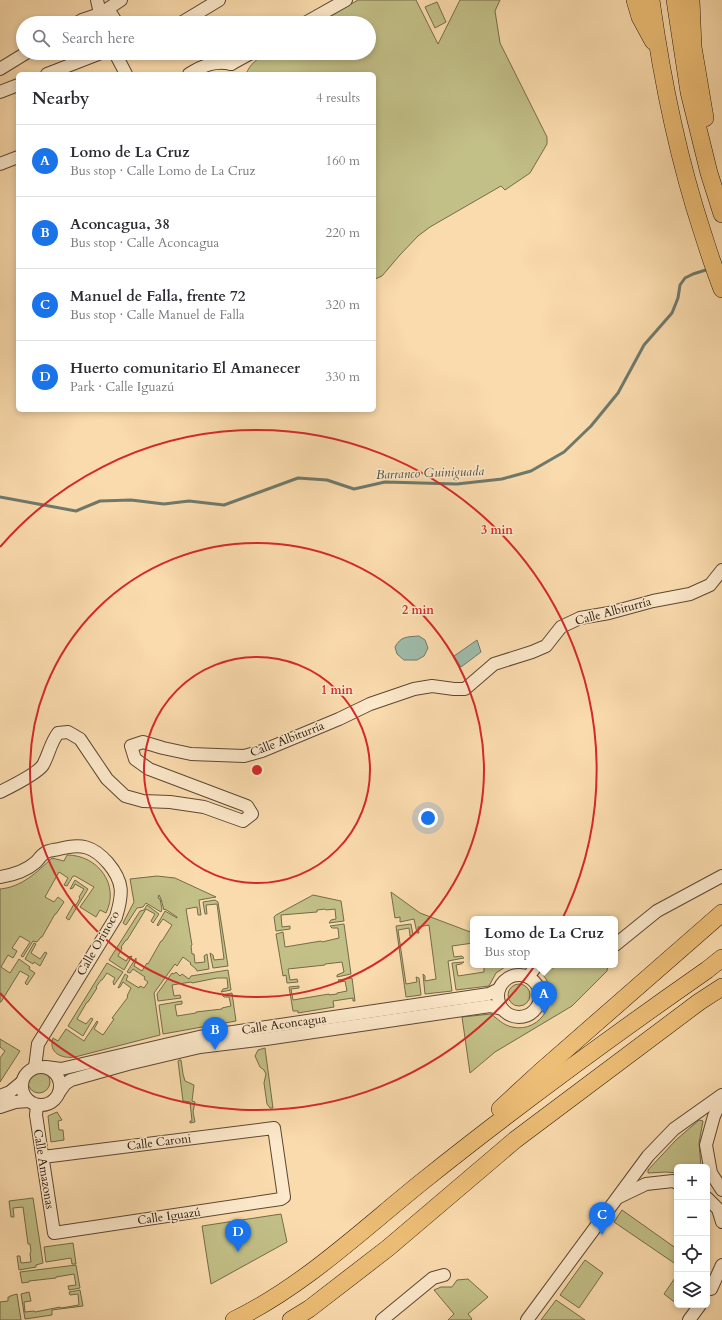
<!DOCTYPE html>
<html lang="en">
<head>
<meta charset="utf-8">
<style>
	body { margin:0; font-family:Cardo,serif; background:#f2f2f3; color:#2b2b33 }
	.controls { position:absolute; right:12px; bottom:12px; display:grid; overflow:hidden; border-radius:6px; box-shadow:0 2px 6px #0003 }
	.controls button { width:36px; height:36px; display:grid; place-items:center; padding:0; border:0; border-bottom:1px solid #e1e1e2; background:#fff; color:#2b2b33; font:20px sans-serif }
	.you { position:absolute; left:428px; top:818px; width:14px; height:14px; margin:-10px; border:3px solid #fff; border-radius:50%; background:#1a73e8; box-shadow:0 0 0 6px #1a73e833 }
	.badge { display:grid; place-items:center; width:26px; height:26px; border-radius:50%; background:#1a73e8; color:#fff; font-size:13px; font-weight:700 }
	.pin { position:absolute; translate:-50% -33px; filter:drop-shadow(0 1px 2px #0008) }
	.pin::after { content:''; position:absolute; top:21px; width:14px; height:12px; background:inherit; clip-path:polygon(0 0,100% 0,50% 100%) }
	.popup { position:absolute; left:470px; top:916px; width:148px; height:52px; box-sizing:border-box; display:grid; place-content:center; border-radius:6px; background:#fff; filter:drop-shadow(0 1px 3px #0005); font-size:13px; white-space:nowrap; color:#7c7c81 }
	.popup b { font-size:15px; color:#2b2b33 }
	.popup::after { content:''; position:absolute; left:50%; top:100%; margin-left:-8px; border:8px solid transparent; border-top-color:#fff }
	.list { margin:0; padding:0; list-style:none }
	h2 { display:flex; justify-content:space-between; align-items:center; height:52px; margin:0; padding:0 16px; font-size:17px }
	h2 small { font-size:13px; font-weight:400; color:#7c7c81 }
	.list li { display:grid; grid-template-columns:26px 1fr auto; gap:12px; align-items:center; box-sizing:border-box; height:72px; padding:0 16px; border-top:1px solid #e1e1e2 }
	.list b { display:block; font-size:15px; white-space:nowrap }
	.list p { margin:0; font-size:13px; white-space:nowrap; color:#7c7c81 }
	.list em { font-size:13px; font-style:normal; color:#7c7c81 }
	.icon { flex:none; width:22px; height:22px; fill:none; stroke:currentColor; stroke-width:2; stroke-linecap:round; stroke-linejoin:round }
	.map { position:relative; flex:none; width:722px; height:1320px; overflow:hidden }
	.search { position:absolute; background:#fff; box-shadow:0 2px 6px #0003; left:16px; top:16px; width:360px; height:44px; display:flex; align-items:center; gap:10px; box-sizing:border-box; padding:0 14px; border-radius:22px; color:#7c7c81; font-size:15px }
	.panel { position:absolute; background:#fff; box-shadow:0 2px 6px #0003; left:16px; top:72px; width:360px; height:340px; border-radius:6px }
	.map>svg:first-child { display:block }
	.green { fill:#c2bf87; stroke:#746b4a }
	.water { fill:#9ebba9; stroke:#6e796b }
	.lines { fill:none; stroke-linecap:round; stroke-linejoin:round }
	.stream { stroke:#6e796b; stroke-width:3 }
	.minor-casing { stroke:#5b4835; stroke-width:14 }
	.highway-casing { stroke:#26170d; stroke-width:18 }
	.minor { stroke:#fce8ca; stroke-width:12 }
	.highway { stroke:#edbe76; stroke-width:17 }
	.ring { fill:none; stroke:#d62828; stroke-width:2 }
	.labels { text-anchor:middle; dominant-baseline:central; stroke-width:3; stroke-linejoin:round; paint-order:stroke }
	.street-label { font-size:12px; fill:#26170d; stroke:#fce8ca }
	.water-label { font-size:13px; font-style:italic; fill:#505044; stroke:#fce8ca }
	.centre { fill:#d62828; stroke:#fce8ca; stroke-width:2 }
	.ring-label { font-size:12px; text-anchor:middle; font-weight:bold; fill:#d62828; stroke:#fce8ca; stroke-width:3; stroke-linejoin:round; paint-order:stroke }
</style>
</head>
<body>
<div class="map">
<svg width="722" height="1320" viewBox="0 0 722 1320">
	<rect width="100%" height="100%" fill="#fadbad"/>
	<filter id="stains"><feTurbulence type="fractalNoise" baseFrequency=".005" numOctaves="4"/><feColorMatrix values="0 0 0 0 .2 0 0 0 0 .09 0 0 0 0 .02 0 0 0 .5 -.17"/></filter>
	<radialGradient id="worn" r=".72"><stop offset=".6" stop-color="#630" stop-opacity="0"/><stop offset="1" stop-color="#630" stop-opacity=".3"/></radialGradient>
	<g class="green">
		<path d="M358,0H416L438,44L460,0H500L495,11L500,43L547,137V144L530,173L505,190L501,186L430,227L418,236L399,256L382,276L375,279L374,74H246C250,64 258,58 267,53H369V23H319Z"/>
		<path d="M437,2L446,22L435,28L425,7Z"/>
		<path d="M67,855C98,855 120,885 106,913L100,910L96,917L80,907L94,887L75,876H73L67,886L64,885L68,878L59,872L45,897L54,902L58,897L63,901L64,902L56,914H55L42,937H41L37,942L33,941L23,957L21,956L30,942L20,936L12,948L17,951L13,958L8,955L1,967L10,973L19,959L30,967L29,969L35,973L27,985L25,983L29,976L20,971L1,1002H0V889C22,887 37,872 52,858L64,861Z"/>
		<path d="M157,876L175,878L216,897L199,900L201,915H198L197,907L186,909L192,945L191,946L192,954H194L195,963L205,962L204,956L207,954L209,969L197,971L196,969L190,964L191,963L183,957L177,966L175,964L154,993L160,1035L75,1057C62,1059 48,1053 53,1038L58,1041L66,1029L84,1041L97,1021L98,1022L94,1029L103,1035L114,1019L112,1018L128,997L127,996L131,988L123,982L120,987L118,988L125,974L128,976L126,980L139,988L140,986L144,988L148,982L144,979L145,977L133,969L130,973L127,972L136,958V961L134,966L142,971L147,963L148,964L161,941H162L172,925L163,919L158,926L157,925L165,911L177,918V917L165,909L164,910L161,899L159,895L158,898L160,899L162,909L161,912L146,903L143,907L137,908L126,925L123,923L134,902L130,879Z"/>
		<path d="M75,880L88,889L69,920L66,918L74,904L76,905L80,898L79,897L84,889L75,884L73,888L70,889Z"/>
		<path d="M391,892L420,913L473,933V943L452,946L454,957L462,956L464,958L448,961L452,991L425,994L423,974L425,976V981L436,979L429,925L418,927L419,933H417L414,919L400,922V917L395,918Z"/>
		<path d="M313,895L341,901L344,921L329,923L331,920L336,919L335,909L326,910L325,909L317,910V912L281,915L282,927L290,926V929L276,931L274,917L276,915Z"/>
		<path d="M215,900L218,902L228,966L213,968L210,953L213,955L214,960L224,959L217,904L206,905L207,914H205L203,902Z"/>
		<path d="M147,905L159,914L153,923L151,921L155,914L146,909L127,940H126L121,947L122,948L118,956L126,961L129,957L132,956L124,970L109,960L140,911L144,910Z"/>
		<path d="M344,924L351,974L337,977V975L344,972L342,962L325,964V965L288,969L290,980L297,979L298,982L287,983L286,975L283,976L276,934L283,932L285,947L321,941L322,942L339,938L338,928H332L330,926Z"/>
		<path d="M411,924L413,935L410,936L409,928L398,930L406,984L417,982L416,977L419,978L421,995L406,997L396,926Z"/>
		<path d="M34,943L36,944L31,953L40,959L45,952L47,953L40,966L34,962L33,964L25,959Z"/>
		<path d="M464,962L461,964L456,965L458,976L484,972V965H508L496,973L489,986L456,990L452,963Z"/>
		<path d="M107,963L123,972L114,985L113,982L115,978L107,973L102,980H101L96,987L97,988L88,1002H87L77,1019L86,1024L91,1018L93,1019L83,1036L68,1026Z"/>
		<path d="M569,965H608L607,971L572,1006L495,1052L470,1073L462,1017L491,1014C498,1019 503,1025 512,1027C542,1034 562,996 543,975L552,968Z"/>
		<path d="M228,970L231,990L221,992L223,989L228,988L227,978H217L192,983L191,982L172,985L174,996L180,995L181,998L158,1001L157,994L172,973L174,974L176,972L180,976L182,974L189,979L191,976Z"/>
		<path d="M352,978L355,1001H353V998L333,1001L334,1007L298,1013V1011H293L289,987L299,986V988L291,989L293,1000L329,994V995L337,994V993L347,991L345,981L340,982L338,980Z"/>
		<circle cx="519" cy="995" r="11"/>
		<path d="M232,993L236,1021L163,1034L159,1005L182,1001V1004L175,1005L177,1016L196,1013V1012L222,1009V1008L231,1006L229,997H224L222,995Z"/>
		<path d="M0,1039L20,1051L0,1082V1058L5,1051L0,1047Z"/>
		<path d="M265,1048L273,1108H270L267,1104L264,1083L266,1074L264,1070L260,1067L255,1056L258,1050Z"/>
		<path d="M179,1060H181L183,1074L185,1081L194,1085L192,1101L195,1102L193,1112L195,1122L190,1123V1121H192L190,1102L183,1101L178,1061Z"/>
		<circle cx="39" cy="1082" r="11"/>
		<path d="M57,1112L62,1120L58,1121L59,1130H63L64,1140L51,1142L48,1116Z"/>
		<path d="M699,1120L703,1121L699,1143L701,1167H677V1173L666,1172L648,1173V1170L676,1140Z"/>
		<path d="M33,1198L43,1263L36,1265V1267L19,1270L17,1256H20L21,1263L31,1262L30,1253L31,1252L30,1244H28L23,1207L13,1208L14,1217H11L9,1201Z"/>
		<path d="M622,1210L677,1249V1265L614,1222Z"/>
		<path d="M281,1214L287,1242L211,1284L202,1226Z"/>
		<path d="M73,1243L76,1264H72L71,1258L46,1262L44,1247Z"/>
		<path d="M585,1260L603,1273L579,1308L560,1295Z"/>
		<path d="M76,1265L80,1288L69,1290L68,1286L76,1285L74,1274L56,1277V1278L29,1281V1282L22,1283L20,1272Z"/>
		<path d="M677,1275V1304L664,1294Z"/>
		<path d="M468,1279L488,1297L468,1314L472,1319L471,1320H448L454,1314L434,1290L441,1287H452L457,1280Z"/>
		<path d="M80,1290L83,1306L52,1310V1315L25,1319L21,1294L29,1292L31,1301L24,1302L25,1312L34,1311L35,1312L60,1307L61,1308L79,1305L78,1294L70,1295L69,1292Z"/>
		<path d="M17,1294L21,1320H0V1302L8,1301V1297H10V1296Z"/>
		<path d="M556,1300L585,1320H541Z"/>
	</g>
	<g class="water">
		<path d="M419,636L425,640L428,648L424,656L417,660H404L397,654L395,647C401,636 407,637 419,636Z"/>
		<path d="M477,640L481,652L461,667L454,656Z"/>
	</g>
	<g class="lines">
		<path class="stream" d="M0,497L76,511L100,501L131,500L164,504L189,501L224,505L298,478L327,480L354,489L385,482L457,484L502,479L531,471L564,452L591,426L618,393L644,345L672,313L678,298L680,285L685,278L693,274L709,269"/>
		<g class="minor-casing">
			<g id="minor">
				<path d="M97,0L102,23"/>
				<path d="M108,9L117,23"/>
				<path d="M77,23L82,20L100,14L121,0"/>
				<path d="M181,23L219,0"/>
				<path d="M305,23L346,0"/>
				<path d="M115,53L126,74"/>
				<path d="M231,64L251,53"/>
				<path d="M0,69L26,53"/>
				<path d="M47,74L101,53"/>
				<path d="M189,74C202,66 215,60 231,64"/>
				<path d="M0,92L18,85"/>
				<path d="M0,164L18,157"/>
				<path d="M0,792C10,787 37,774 43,765C49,754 50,744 58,733L68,732L80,739L107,779L125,796L143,801L170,802L204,807L243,821L252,814L247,806L149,769L135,759L131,746L143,742L163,748L191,754L244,756L262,751L339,719L370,704L414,689L432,686L454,689H465L494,664L532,652L546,646L561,627L580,618L609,613L653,601L690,594L710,585L722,570"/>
				<path d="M0,877C13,875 26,871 36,862C39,859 41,855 45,853C48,850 55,850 59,849C81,843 93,846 108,863C124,882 123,894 116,917L38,1044L35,1067"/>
				<path d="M615,945L657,911L722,876"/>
				<circle cx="519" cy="996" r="21"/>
				<path d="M528,977L537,965"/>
				<circle cx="41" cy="1086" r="19"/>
				<path d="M46,1067L61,1069L199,1037L489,994L499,989"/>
				<path d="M60,1091L65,1084L71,1080L128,1064L200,1047L266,1039L490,1006L502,1009"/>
				<path d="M0,1096L10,1092L22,1082"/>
				<path d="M722,1099L714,1116L706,1145L711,1173L722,1190"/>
				<path d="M37,1105L36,1115L54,1233L281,1199L284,1197L274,1128L43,1157"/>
				<path d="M0,1107L15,1102L29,1101"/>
				<path d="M619,1197L646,1184L673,1181L677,1183"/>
				<path d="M707,1198L718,1209L722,1222"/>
				<path d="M711,1289L722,1265"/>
				<path d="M382,1320L433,1278L444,1275"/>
				<path d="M527,1320L648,1156L674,1129L722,1095"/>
				<path d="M689,1320L700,1305"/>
			</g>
		</g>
		<g class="highway-casing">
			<g id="highway">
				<path d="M635,0L640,17L653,41"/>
				<path d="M651,0C662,80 678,158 703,234C709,253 715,271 722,289"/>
				<path d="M675,0L689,92L709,173L722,214"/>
				<path d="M691,0L693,47L705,118"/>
				<path d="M500,1109L539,1073L722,913"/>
				<path d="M234,1320C304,1286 362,1230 423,1181C514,1108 611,1037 707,970L722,958"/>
				<path d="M291,1320L309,1309L388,1248L515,1140L699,1002L722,987"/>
			</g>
		</g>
		<use href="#minor" class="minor"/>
		<use href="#highway" class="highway"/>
	</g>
	<g class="ring">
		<circle cx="257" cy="770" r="113"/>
		<circle cx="257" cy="770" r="227"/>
		<path d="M0 547A340 340 0 1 1 0 993"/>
	</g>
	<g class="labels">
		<g class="street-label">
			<text transform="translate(613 611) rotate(-15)">Calle Albiturría</text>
			<text transform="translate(287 739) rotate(-21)">Calle Albiturría</text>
			<text transform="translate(98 943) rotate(-60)">Calle Orinoco</text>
			<text transform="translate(284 1024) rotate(-8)">Calle Aconcagua</text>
			<text transform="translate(159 1142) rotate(-7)">Calle Caroni</text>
			<text transform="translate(44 1169) rotate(81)">Calle Amazonas</text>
			<text transform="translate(169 1216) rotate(-8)">Calle Iguazú</text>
		</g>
		<g class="water-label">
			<text transform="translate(430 473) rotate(-2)">Barranco Guiniguada</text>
		</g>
	</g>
	<circle cx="257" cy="770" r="6" class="centre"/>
	<g class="ring-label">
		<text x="497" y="534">3 min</text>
		<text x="418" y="614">2 min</text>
		<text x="337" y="694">1 min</text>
	</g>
	<rect width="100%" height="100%" filter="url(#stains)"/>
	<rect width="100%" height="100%" fill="url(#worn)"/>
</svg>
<div class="controls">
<button>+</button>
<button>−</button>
<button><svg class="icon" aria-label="locate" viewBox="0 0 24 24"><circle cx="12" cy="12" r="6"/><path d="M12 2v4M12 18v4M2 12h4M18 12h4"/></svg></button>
<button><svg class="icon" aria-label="layers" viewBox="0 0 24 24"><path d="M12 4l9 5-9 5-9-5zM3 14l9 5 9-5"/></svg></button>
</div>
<div class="you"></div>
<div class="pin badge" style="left:544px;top:1014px">A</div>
<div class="popup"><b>Lomo de La Cruz</b>Bus stop</div>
<div class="pin badge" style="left:215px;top:1050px">B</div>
<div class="pin badge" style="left:602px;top:1235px">C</div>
<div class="pin badge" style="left:238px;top:1252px">D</div>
<div class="search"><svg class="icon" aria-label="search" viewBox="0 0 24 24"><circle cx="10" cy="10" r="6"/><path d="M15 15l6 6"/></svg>Search here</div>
<section class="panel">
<h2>Nearby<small>4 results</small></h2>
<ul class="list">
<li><span class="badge">A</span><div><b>Lomo de La Cruz</b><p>Bus stop · Calle Lomo de La Cruz</p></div><em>160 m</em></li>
<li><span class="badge">B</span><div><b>Aconcagua, 38</b><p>Bus stop · Calle Aconcagua</p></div><em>220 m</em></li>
<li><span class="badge">C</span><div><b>Manuel de Falla, frente 72</b><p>Bus stop · Calle Manuel de Falla</p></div><em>320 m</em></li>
<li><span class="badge">D</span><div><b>Huerto comunitario El Amanecer</b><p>Park · Calle Iguazú</p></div><em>330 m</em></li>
</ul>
</section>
</div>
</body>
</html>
